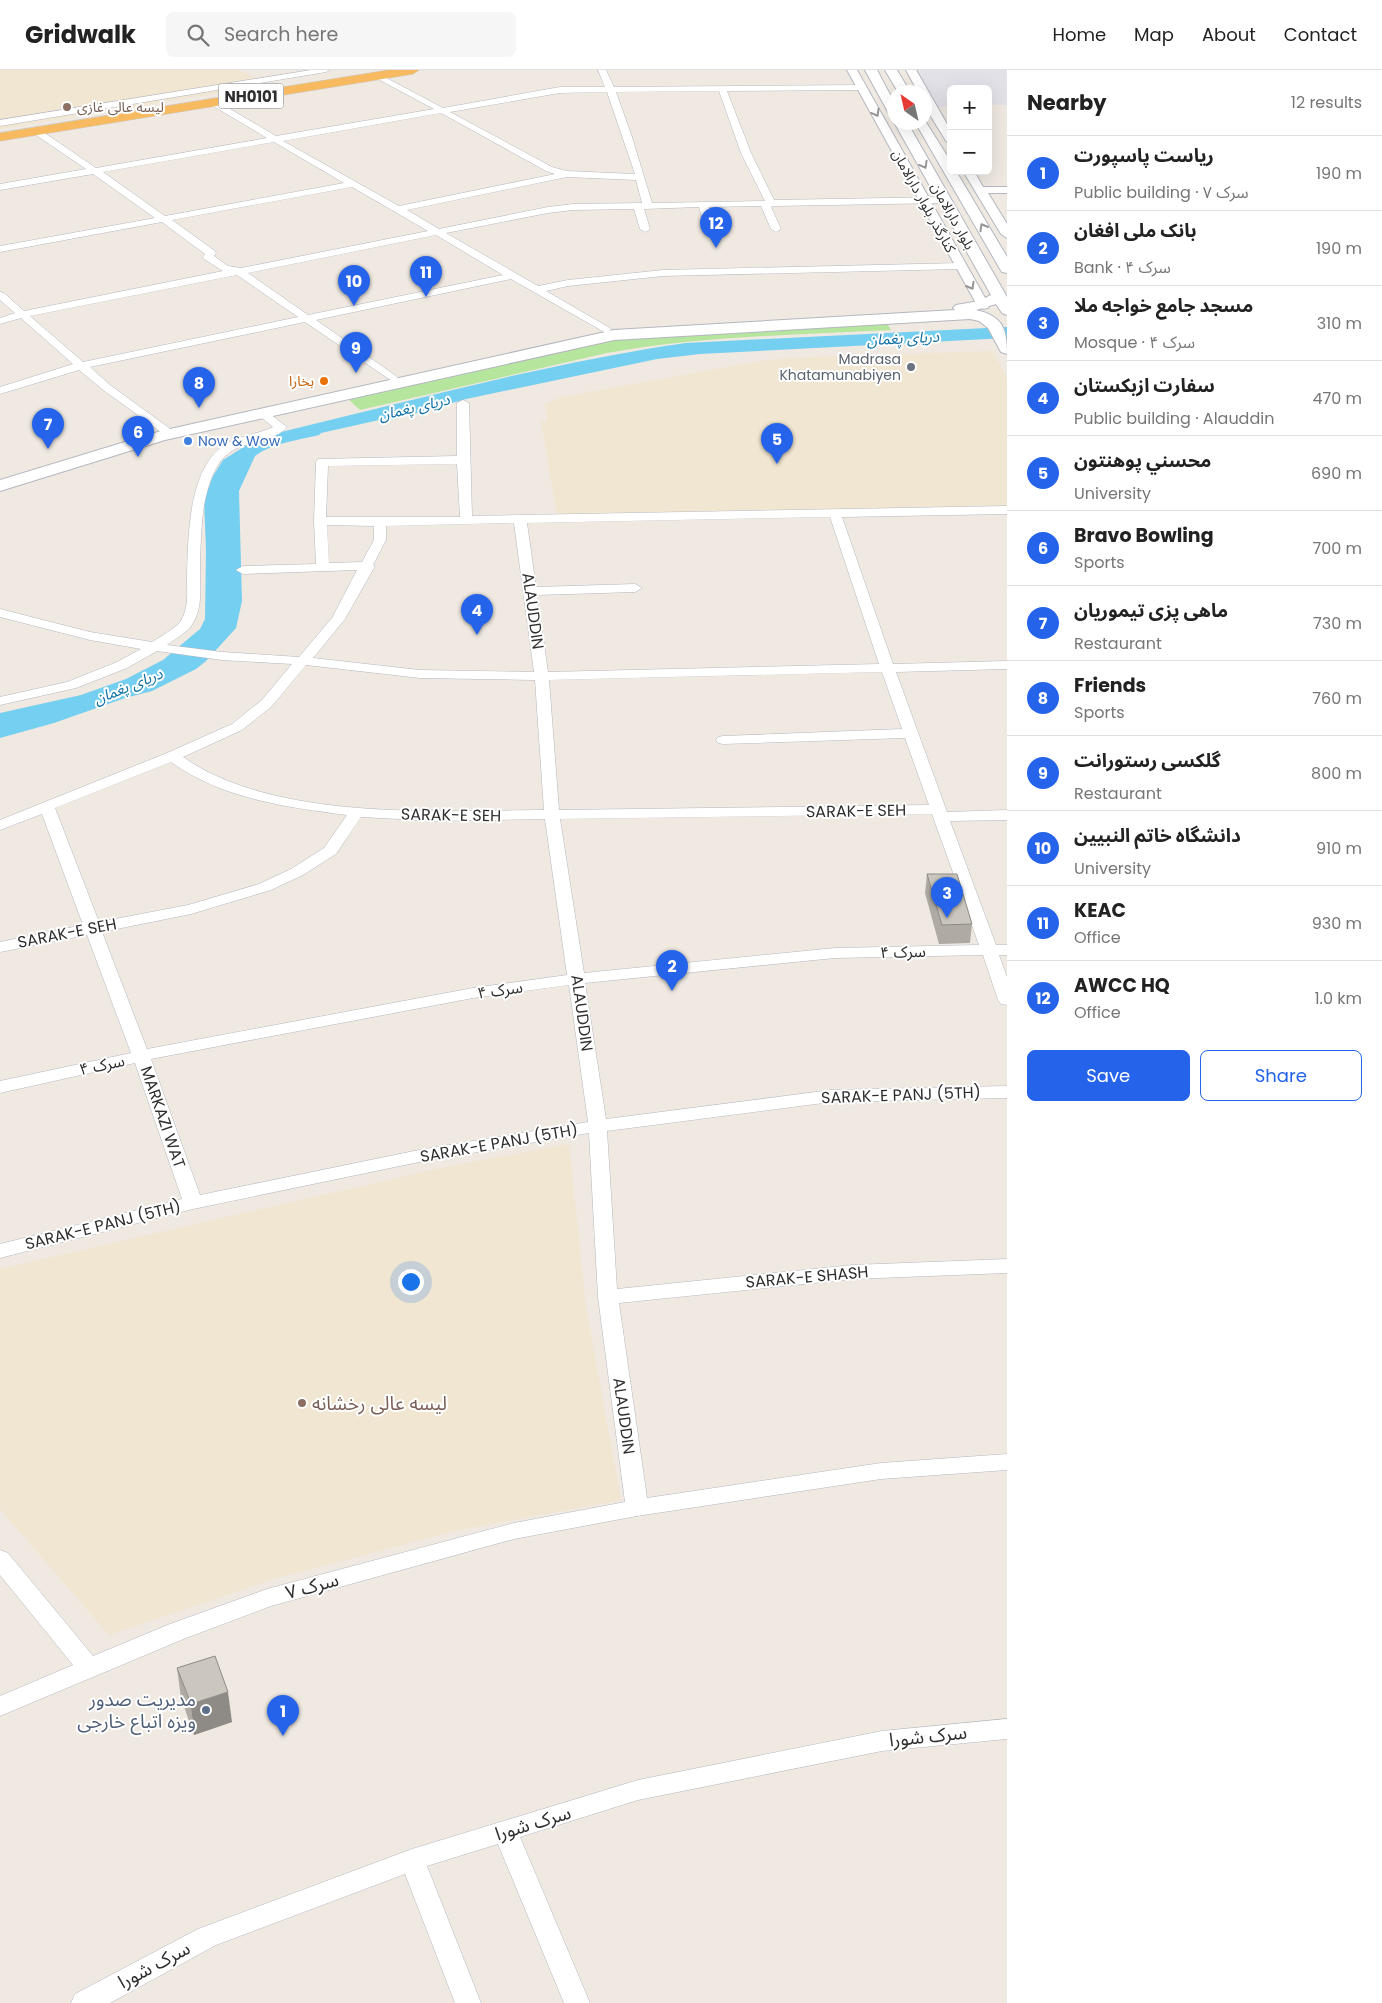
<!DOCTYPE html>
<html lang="en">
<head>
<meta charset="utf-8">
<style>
	body { margin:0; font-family:Poppins,"Noto Sans Arabic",sans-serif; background:#f6f6f6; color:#222 }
	.controls { position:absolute; right:15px; top:15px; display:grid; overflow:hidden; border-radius:8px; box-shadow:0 5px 20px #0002 }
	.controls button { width:45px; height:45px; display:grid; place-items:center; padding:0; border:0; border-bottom:1px solid #e0e0e0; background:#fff; color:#222; font:25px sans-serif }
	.compass { position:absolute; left:887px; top:15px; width:45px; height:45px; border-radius:50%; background:#fff; box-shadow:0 5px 20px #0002; rotate:326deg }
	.you { position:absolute; left:410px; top:1211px; width:18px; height:18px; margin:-12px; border:4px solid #fff; border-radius:50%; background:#1a73e8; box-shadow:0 0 0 8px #1a73e833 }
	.badge { display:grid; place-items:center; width:32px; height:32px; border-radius:50%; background:#2563eb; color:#fff; font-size:16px; font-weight:700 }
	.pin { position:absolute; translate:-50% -41px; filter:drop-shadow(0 1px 2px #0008) }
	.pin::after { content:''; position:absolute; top:26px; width:18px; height:15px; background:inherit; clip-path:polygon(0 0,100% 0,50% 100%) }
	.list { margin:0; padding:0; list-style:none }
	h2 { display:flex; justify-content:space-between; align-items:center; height:65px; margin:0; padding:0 20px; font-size:21px }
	h2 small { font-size:16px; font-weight:400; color:#767676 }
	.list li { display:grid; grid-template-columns:32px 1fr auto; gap:15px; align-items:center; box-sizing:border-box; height:75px; padding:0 20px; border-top:1px solid #e0e0e0 }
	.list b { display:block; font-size:19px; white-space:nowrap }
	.list p { margin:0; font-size:16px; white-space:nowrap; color:#767676 }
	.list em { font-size:16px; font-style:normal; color:#767676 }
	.actions { display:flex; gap:10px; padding:15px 20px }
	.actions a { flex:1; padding:11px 0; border:1px solid #2563eb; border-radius:8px; text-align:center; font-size:18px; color:#2563eb }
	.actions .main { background:#2563eb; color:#fff }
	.icon { flex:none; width:28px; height:28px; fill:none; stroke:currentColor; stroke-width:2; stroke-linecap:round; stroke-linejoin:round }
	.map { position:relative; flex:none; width:1007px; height:1933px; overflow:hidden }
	header { display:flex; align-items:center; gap:30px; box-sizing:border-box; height:70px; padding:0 25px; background:#fff; border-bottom:1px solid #e0e0e0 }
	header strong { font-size:24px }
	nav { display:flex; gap:28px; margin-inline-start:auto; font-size:18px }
	.search { width:350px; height:45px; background:#f6f6f6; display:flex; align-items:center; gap:12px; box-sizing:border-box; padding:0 18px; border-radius:8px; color:#767676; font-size:19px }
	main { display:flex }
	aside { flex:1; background:#fff }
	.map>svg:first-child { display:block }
	.industrial { fill:#e3e1e8 }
	.education { fill:#f0e6d1 }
	.green { fill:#b6e59e }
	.water { fill:#75cff0 }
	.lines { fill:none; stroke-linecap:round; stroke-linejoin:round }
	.minor-casing { stroke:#b4b7c1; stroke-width:1 }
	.tertiary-casing { stroke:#b4b7c1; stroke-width:2 }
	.secondary-casing { stroke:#b4b7c1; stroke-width:2 }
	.trunk-casing { stroke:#c9c9c9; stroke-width:1 }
	.minor { fill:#fff; fill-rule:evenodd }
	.tertiary { fill:#fff; fill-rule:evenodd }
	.secondary { fill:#fff; fill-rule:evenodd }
	.trunk { fill:#f8ba60; fill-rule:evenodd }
	.wall { fill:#afaba4 }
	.shaded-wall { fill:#8e8b86 }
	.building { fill:#cbc7bf; stroke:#8e8b86 }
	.oneway { stroke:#969696 }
	.education-dot { fill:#8d6e63; stroke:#fff; stroke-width:2 }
	.worship-dot { fill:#6b7280; stroke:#fff; stroke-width:2 }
	.food-dot { fill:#e8710a; stroke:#fff; stroke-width:2 }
	.shop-dot { fill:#3f7fe0; stroke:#fff; stroke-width:2 }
	.service-dot { fill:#5c6f8a; stroke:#fff; stroke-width:2 }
	.labels { text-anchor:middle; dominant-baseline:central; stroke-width:4; stroke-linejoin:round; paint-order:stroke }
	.far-education-label { font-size:14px; fill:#785e54; stroke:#fff; text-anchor:start }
	.far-street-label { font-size:14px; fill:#2e2e2e; stroke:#fff }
	.far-worship-label { font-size:14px; fill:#5b616d; stroke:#fff; text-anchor:end }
	.far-food-label { font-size:14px; fill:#c56008; stroke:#fff; text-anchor:end }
	.far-shop-label { font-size:14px; fill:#366cbe; stroke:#fff; text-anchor:start }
	.shield { fill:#fff; stroke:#6d6d6d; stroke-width:1 }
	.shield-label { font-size:15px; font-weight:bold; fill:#2e2e2e }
	.far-water-label { font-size:15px; font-style:italic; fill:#0d6fa3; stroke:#fff }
	.street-label { font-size:16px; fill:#2e2e2e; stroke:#fff }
	.near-education-label { font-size:19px; fill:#785e54; stroke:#fff; text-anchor:start }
	.near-street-label { font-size:19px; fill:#2e2e2e; stroke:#fff }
	.near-service-label { font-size:19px; fill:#4e5e75; stroke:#fff; text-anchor:end }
</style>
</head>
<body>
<header>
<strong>Gridwalk</strong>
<div class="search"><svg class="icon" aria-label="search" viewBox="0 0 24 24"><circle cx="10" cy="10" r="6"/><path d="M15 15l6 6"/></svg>Search here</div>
<nav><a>Home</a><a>Map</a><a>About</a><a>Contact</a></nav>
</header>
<main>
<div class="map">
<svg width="1007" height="1933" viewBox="0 0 1007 1933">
	<rect width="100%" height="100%" fill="#efe9e1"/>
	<path class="industrial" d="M911,0H1007V35H988V19H951V37H931Z"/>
	<g class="education">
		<path d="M0,0H240L267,15L0,59Z"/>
		<path d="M992,281L1007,307V437L557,445L541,351H547L545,334L562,327L760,291L787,288Z"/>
		<path d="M569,1074L586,1237L621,1430L459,1460L277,1508L109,1565L0,1439V1199L441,1098Z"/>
	</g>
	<path class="green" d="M885,250L891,260C796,265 700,266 607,283L360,340L348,329L605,271Z"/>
	<path class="water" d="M1007,257V268L700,284L657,289L466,329L392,350L388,348L321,363L319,365C299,370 272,373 255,386L239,421L242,531L236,558L206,591L196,599L152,621L125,628L54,653L0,668V643L81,625L126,609L163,590L200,559L205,549L206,480L204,430L213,406L223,390L250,373L273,364C410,331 547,293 686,273Z"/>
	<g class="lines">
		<g class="minor-casing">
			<g id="minor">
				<path d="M311,0H330L326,2L0,56V50Z"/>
				<path d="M598,0H606L614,17L865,15V19L862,20L727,21L751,83L774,130L944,127L949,130L944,133L774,136L771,137L781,159L776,162L771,159L761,136L709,137L715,157L710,160L705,157L699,137L644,139L650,159L645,162L640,159L634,139L573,140L548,143L446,163L538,216L568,210L663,200L960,193L965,196L960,199L663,206L568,216L546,221L610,258L611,260L606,263L511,209L316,250L396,306L398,308L392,311L305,252L90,297L110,315L169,358L171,360L165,364L161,362L102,319L79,300L0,324V317L73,294L21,248L0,254V248L15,243L0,230V222L4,223L24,241L223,201L204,189L203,187L205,184L162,152L0,182V176L155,148L93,104L0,120V114L86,99L33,63V59H39L96,98L267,68L210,34V30L213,29L276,66L434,39L376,8L375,6L379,4L443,38L560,17H605ZM719,21L741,83L765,131L652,133L632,67L616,22ZM607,22L635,104L567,101L552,97L450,42L560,23ZM441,43L546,101L555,104L399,136L283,71ZM274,72L344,113L165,146L103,102ZM567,107L636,110L642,133L573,134L548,137L439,159L407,140ZM352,117L428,161L241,198L228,196L214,186L216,183L215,181L172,150ZM436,165L503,205L308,245L248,203ZM237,205L298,247L83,292L30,246Z"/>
				<path d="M463,330L469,333L472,446L1007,436V444L842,447L893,594L1007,591V599L896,602L947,742L1007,740V750L950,751L996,875H1007V885H999L1007,907V935L1001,934L998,930L983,885L835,888L585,913L606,1049L831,1020L1007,1016V1028L831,1032L607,1061L617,1219L853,1195L1007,1189V1203L853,1209L619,1233L647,1428L881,1393L1007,1384V1400L881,1409L637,1446L514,1469L271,1536L186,1568L0,1646V1626L73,1595L0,1505V1480L8,1483L93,1586L170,1554L267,1519L514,1453L625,1432L598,1227L589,1063L419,1092L193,1139L0,1188V1174L182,1129L135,993L0,1023V1011L131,983L87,865L0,882V872L83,855L42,744L0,760V750L167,683L232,654L262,630L292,594L222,590L157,581L127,598L76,618L0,635V627L67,612L117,592L141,579L90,570L0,547V539L90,562L152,572C161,566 173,560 180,552C189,540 187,522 187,508C188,469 188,405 220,378C235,366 256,365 273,357L256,343L262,340L266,341L287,357C271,376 235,367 218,395C200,425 201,467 200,500C200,520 203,539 191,556C186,563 175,569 167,575L222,582L299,587L332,548L357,500L243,504L236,500L243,496L316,494L314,451L316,392L318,389L457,386V333ZM457,394L460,447H326L328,396ZM830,447L879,594L548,602L537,525L635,522L642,518L635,514L536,517L527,453ZM514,453L534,602L420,600L313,588L345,549L375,496L373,495L386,470V456ZM327,455L374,456V470L362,492L329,493ZM306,595L420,608L535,610L544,740C436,741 274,751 183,687L242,660L272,636ZM882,602L902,659L723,666L718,667L716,670L718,673L723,674L905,668L929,735L559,740L549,610ZM171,692C223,729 285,737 347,745L324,778L291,799L259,814L188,835L99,852L55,738ZM932,744L979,875L835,878L584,903L560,749ZM361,747L436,751L545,749L567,905L473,918L147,979L102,862L191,844L271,820L303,805L336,784ZM569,915L588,1052L419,1080L200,1125L151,989L473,928Z"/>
				<path d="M1007,1649V1669L882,1681L638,1730L520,1767L590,1933H564L498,1774L427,1796L481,1933H455L405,1804L216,1875L110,1933H71L75,1924L198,1859L412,1779L638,1710L882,1661Z"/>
			</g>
		</g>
		<g class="tertiary-casing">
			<g id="tertiary">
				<path d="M847,0H857L989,235L988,238L983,239L977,235Z"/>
				<path d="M906,0H916L951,61V74L946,71L924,35V22H918Z"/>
				<path d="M963,101H974L983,117H1007V123H988L1007,154V168L1001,164Z"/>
			</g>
		</g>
		<g class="secondary-casing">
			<g id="secondary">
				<path d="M865,0H877L894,32V46L888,42Z"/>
				<path d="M885,0H897L910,22H898Z"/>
				<path d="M924,49L951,92V101H956L1007,187V203L1002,202L1000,199L915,52H924Z"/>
				<path d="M894,51V52H907L1007,227V245L1002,243L996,234L976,240C1003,246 1007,259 1007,284L1001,282L988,258L979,251L970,249L614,270L165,370L0,421V410L161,361L614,260L955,240L953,238L956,235L979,231L991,225L894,52Z"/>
			</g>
		</g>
		<g class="trunk-casing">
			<path id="trunk" d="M389,0H419L413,4L0,71V63Z"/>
		</g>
		<use href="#minor" class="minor"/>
		<use href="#tertiary" class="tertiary"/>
		<use href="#secondary" class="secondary"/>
		<use href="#trunk" class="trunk"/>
	</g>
	<g class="wall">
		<path d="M927,804L972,854L970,873L939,874L925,823Z"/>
		<path d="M177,1598L232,1652L194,1665L181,1628Z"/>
	</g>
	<path class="shaded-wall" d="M228,1622L232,1652L194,1665L191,1634Z"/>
	<g class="building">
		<path d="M927,804H957L972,854L942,855Z"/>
		<path d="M215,1586L228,1622L191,1634L177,1598Z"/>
	</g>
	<defs><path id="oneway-chevron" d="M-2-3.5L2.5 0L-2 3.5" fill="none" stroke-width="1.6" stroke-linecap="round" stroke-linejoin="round" transform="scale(1.25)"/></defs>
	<g class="oneway">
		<use href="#oneway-chevron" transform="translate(876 43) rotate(61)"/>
		<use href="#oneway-chevron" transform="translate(924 95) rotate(61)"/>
		<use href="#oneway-chevron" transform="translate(983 157) rotate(-120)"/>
		<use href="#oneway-chevron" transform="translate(971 216) rotate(60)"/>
	</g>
	<g class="education-dot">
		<circle cx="67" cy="37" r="5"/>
		<circle cx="302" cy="1333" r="5"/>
	</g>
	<circle class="worship-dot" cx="911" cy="297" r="5"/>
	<circle class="food-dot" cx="324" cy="311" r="5"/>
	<circle class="shop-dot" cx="188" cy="371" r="5"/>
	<circle class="service-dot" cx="206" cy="1640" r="5"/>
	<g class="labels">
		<g class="far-education-label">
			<text x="77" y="37">لیسه عالی غازی</text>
		</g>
		<g class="far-street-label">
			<text transform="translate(924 131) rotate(61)">کنارگذر بلوار دارالامان</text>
			<text transform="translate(953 146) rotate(61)">بلوار دارالامان</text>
		</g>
		<g class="far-worship-label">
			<text x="901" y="289">Madrasa<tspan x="901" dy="16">Khatamunabiyen</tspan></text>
		</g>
		<g class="far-food-label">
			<text x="314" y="311">بخارا</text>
		</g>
		<g class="far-shop-label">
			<text x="198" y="371">Now &amp; Wow</text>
		</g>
		<rect class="shield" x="218.5" y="13.5" width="65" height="25" rx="4"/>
		<g class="shield-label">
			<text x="251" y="26">NH0101</text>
		</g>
		<g class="far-water-label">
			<text transform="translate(903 268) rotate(-3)">دریای پغمان</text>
			<text transform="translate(414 337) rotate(-13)">دریای پغمان</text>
			<text transform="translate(128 616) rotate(-22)">دریای پغمان</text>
		</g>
		<g class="street-label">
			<text transform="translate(533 541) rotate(82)">ALAUDDIN</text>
			<text transform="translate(856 741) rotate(-1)">SARAK-E SEH</text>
			<text transform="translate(451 745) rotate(1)">SARAK-E SEH</text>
			<text transform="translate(67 863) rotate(-11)">SARAK-E SEH</text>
			<text transform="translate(903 882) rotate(-2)">سرک ۴</text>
			<text transform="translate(500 920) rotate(-8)">سرک ۴</text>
			<text transform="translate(582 943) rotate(82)">ALAUDDIN</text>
			<text transform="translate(102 995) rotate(-12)">سرک ۴</text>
			<text transform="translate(901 1025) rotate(-2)">SARAK-E PANJ (5TH)</text>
			<text transform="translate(163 1047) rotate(71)">MARKAZI WAT</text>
			<text transform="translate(499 1073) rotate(-10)">SARAK-E PANJ (5TH)</text>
			<text transform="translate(103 1155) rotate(-14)">SARAK-E PANJ (5TH)</text>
			<text transform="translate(807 1207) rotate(-5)">SARAK-E SHASH</text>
			<text transform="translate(624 1346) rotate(82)">ALAUDDIN</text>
		</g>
		<g class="near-education-label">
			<text x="312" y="1333">لیسه عالی رخشانه</text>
		</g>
		<g class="near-street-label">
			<text transform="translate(312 1516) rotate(-15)">سرک ۷</text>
			<text transform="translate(928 1666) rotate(-6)">سرک شورا</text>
			<text transform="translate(533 1753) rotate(-17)">سرک شورا</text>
			<text transform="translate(154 1895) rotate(-28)">سرک شورا</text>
		</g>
		<g class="near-service-label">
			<text x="196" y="1629">مدیریت صدور<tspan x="196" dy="22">ویزه اتباع خارجی</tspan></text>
		</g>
	</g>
</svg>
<div class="controls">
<button>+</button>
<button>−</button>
</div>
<svg class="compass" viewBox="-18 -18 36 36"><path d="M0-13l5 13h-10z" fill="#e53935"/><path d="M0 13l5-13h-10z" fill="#767676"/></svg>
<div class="you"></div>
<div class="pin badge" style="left:283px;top:1666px">1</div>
<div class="pin badge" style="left:672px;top:921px">2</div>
<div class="pin badge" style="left:947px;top:848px">3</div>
<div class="pin badge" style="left:477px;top:565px">4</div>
<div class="pin badge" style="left:777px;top:394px">5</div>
<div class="pin badge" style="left:138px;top:387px">6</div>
<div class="pin badge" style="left:48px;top:379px">7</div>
<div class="pin badge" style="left:199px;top:338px">8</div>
<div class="pin badge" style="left:356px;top:303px">9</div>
<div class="pin badge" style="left:354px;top:236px">10</div>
<div class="pin badge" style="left:426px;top:227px">11</div>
<div class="pin badge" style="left:716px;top:178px">12</div>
</div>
<aside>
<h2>Nearby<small>12 results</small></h2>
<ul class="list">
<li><span class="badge">1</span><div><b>ریاست پاسپورت</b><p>Public building · سرک ۷</p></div><em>190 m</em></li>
<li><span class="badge">2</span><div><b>بانک ملی افغان</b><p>Bank · سرک ۴</p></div><em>190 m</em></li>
<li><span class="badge">3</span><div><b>مسجد جامع خواجه ملا</b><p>Mosque · سرک ۴</p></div><em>310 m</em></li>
<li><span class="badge">4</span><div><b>سفارت ازبکستان</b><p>Public building · Alauddin</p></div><em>470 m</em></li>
<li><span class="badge">5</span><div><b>محسني پوهنتون</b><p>University</p></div><em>690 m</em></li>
<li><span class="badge">6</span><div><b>Bravo Bowling</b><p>Sports</p></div><em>700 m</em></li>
<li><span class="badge">7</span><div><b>ماهی پزی تیموریان</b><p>Restaurant</p></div><em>730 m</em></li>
<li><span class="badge">8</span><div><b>Friends</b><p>Sports</p></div><em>760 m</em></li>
<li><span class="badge">9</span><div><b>گلکسی رستورانت</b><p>Restaurant</p></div><em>800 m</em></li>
<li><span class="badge">10</span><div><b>دانشگاه خاتم النبیین</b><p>University</p></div><em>910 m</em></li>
<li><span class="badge">11</span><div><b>KEAC</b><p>Office</p></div><em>930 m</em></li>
<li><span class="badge">12</span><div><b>AWCC HQ</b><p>Office</p></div><em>1.0 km</em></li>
</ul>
<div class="actions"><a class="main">Save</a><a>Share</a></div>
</aside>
</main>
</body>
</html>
